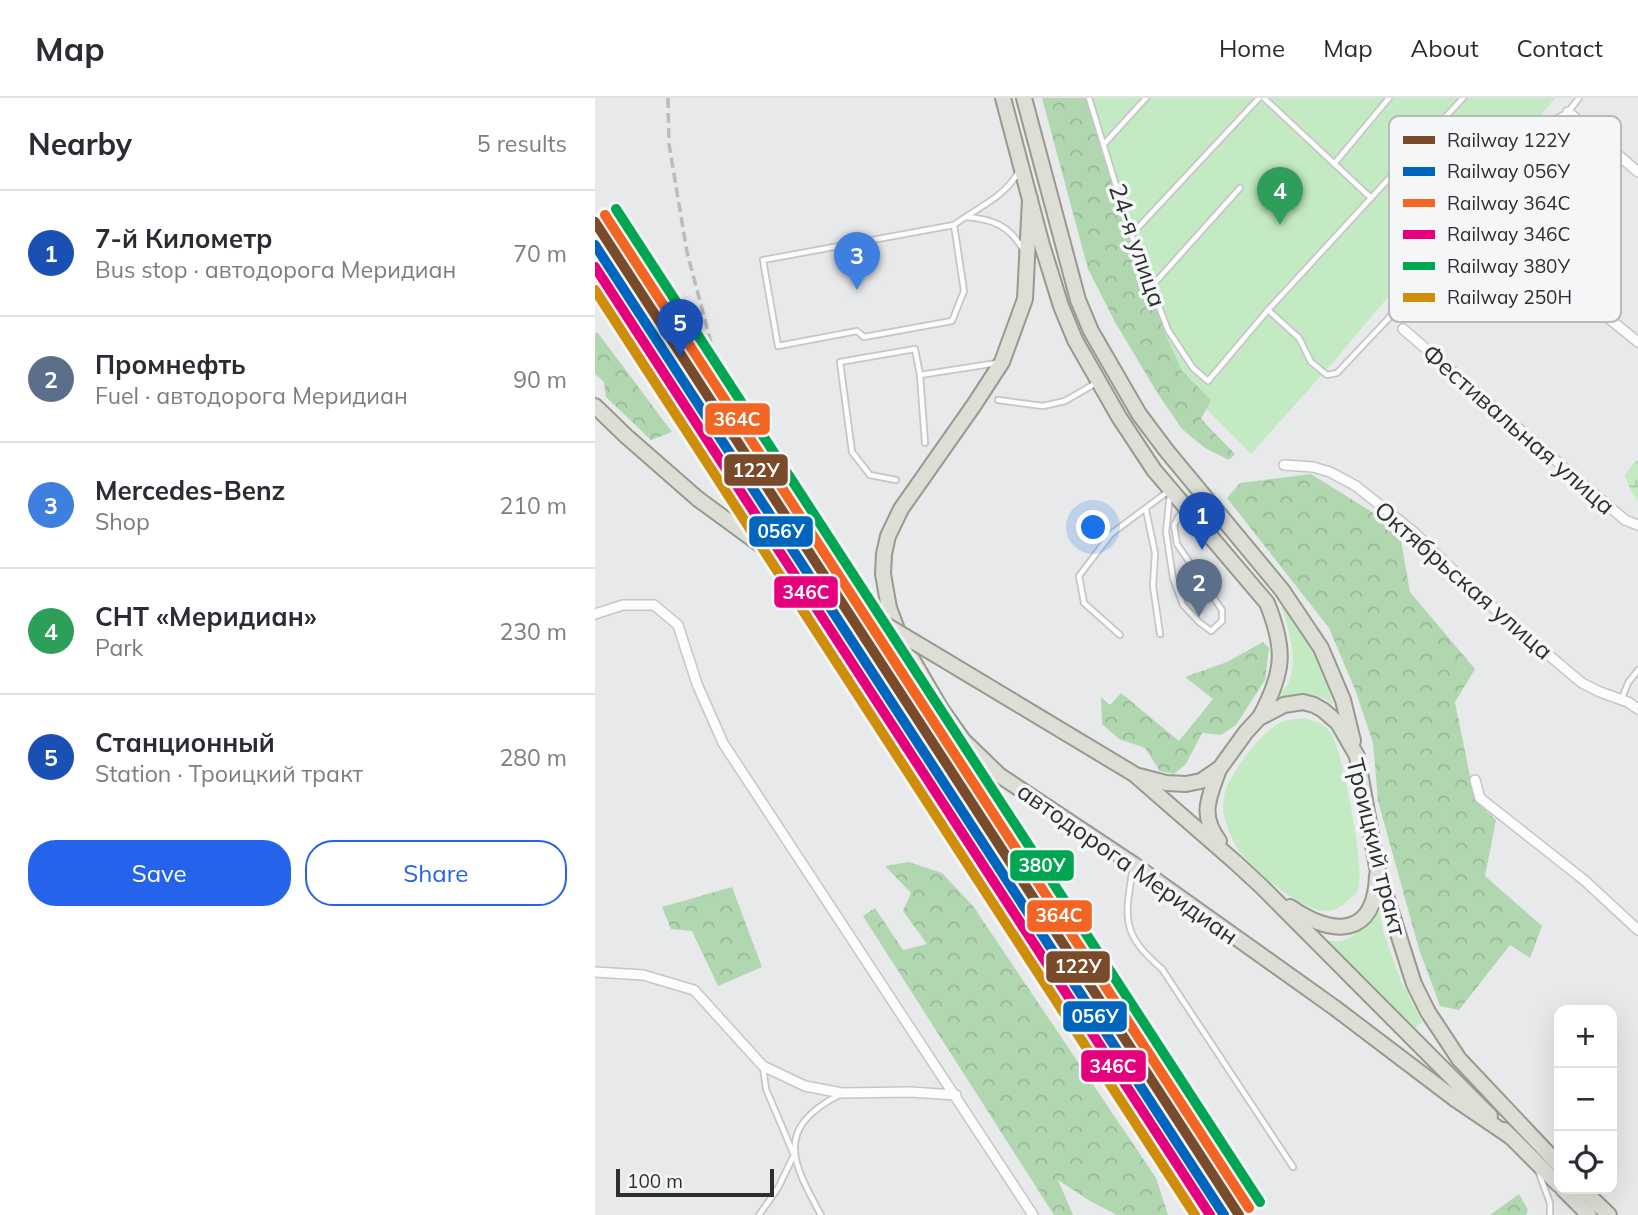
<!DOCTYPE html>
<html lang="en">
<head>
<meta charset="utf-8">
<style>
	body { margin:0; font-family:Mulish,sans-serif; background:#f7f7f7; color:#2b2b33 }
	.controls { position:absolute; right:21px; bottom:21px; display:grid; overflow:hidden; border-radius:14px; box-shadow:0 7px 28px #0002 }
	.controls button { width:63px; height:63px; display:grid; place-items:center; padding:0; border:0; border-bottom:2px solid #e1e1e2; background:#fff; color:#2b2b33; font:35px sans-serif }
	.scale { position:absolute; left:21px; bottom:18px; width:158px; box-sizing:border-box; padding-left:7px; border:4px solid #2d2e2f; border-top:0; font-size:19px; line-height:24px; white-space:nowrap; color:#2d2e2f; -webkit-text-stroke:5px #f4f6f8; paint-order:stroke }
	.you { position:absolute; left:499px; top:430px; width:24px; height:24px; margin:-18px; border:5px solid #fff; border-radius:50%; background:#1a73e8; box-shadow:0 0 0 10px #1a73e833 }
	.badge { display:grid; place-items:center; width:46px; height:46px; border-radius:50%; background:#2563eb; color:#fff; font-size:23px; font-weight:700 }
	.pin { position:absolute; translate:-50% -58px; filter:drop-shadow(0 2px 4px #0008) }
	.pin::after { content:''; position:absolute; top:37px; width:24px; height:21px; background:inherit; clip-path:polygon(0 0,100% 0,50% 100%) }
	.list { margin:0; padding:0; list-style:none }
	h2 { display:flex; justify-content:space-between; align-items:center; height:91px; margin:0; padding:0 28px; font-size:30px }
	h2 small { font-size:23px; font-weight:400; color:#7c7c81 }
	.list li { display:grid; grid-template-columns:46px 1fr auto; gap:21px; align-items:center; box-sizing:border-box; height:126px; padding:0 28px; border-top:2px solid #e1e1e2 }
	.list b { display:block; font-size:26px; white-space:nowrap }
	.list p { margin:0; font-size:23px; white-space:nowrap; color:#7c7c81 }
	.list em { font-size:23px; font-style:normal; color:#7c7c81 }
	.actions { display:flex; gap:14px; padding:21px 28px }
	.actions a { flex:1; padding:16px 0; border:2px solid #2563eb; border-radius:28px; text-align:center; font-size:24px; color:#2563eb }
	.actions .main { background:#2563eb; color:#fff }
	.icon { flex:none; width:38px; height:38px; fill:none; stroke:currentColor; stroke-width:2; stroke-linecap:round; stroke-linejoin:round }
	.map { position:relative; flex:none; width:1043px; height:1117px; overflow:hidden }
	header { display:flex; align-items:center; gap:42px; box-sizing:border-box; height:98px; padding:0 35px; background:#fff; border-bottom:2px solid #e1e1e2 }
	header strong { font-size:33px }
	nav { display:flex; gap:38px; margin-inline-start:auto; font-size:24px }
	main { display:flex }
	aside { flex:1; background:#fff }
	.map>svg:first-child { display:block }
	.green { fill:#c4eac4 }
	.forest { fill:url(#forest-crowns) }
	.wetland { fill:url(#wetland-marsh) }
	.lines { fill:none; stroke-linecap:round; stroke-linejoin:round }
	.service-casing { stroke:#c5c6c7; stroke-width:8 }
	.minor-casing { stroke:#c5c6c7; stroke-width:12 }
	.primary-casing { stroke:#979a8d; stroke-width:18 }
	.service { stroke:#fcfcfc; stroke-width:4.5 }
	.minor { stroke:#fcfcfc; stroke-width:9 }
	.primary { stroke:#dddfd7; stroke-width:14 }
	.rail { stroke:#bbbcbc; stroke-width:3.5; stroke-dasharray:10 5; stroke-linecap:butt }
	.primary-bridge-casing { stroke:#979a8d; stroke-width:18; stroke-linecap:butt }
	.primary-bridge { stroke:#dddfd7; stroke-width:14 }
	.rail-1-casing { stroke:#f4f6f8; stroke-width:16 }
	.rail-2-casing { stroke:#f4f6f8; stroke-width:16 }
	.rail-3-casing { stroke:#f4f6f8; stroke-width:16 }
	.rail-4-casing { stroke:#f4f6f8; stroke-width:16 }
	.rail-5-casing { stroke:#f4f6f8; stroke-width:16 }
	.rail-6-casing { stroke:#f4f6f8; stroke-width:16 }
	.rail-1 { stroke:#7a4b2a; stroke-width:10 }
	.rail-2 { stroke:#0065bd; stroke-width:10 }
	.rail-3 { stroke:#f26522; stroke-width:10 }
	.rail-4 { stroke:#e5007d; stroke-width:10 }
	.rail-5 { stroke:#00a651; stroke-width:10 }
	.rail-6 { stroke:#cf8e09; stroke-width:10 }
	.labels { text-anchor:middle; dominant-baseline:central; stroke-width:7; stroke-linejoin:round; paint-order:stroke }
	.street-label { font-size:24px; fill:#2d2e2f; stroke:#f4f6f8 }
	.key { fill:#f4f6f8; stroke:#b8babc; stroke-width:2 }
	.key-label { font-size:19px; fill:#2d2e2f }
	.line-badge { stroke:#f4f6f8; stroke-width:2.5 }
	.badge-label { font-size:19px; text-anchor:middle; font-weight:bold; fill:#fff }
</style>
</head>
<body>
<header>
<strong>Map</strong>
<nav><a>Home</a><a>Map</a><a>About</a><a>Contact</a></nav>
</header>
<main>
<aside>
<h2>Nearby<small>5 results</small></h2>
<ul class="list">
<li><span class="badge" style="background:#1a4fb4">1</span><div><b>7-й Километр</b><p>Bus stop · автодорога Меридиан</p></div><em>70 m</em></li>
<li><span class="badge" style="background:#5c6f8a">2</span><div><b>Промнефть</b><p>Fuel · автодорога Меридиан</p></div><em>90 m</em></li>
<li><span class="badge" style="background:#3f7fe0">3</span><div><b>Mercedes-Benz</b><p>Shop</p></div><em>210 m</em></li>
<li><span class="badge" style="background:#2e9e5b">4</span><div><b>СНТ «Меридиан»</b><p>Park</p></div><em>230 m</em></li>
<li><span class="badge" style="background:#1a4fb4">5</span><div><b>Станционный</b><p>Station · Троицкий тракт</p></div><em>280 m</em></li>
</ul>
<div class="actions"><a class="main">Save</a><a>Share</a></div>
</aside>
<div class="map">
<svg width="1043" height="1117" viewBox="0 0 1043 1117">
	<defs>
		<pattern id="forest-crowns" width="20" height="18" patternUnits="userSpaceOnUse" patternTransform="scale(1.75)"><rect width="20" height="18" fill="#b1d7b1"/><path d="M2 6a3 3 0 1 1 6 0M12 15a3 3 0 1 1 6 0" fill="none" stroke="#99b999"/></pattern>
		<pattern id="wetland-marsh" width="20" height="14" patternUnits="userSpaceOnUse" patternTransform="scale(1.75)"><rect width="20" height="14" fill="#c4eac4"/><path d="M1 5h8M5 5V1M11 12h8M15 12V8" fill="none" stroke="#a9c9a9"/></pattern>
	</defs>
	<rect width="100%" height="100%" fill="#e8e9ea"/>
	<g class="green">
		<path d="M479,0H960L740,262L656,356L555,254Z"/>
		<path d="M685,503L727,568L738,607C724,592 702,598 683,600C686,595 690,591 693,586C705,560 692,529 685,503Z"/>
		<path d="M710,620C721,624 729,625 736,635C747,652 771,774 763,791C762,796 756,800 752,803C747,808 741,812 734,813C709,815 666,778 650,760C641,751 636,739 632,728C627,716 627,704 631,691C638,672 669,630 689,623C695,621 703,621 710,620Z"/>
		<path d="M784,812L789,836L805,881L827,924L820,930L728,842C734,843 741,844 746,843C762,839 775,825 784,812Z"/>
	</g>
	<g class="forest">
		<path d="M447,0H498L571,238L587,273L616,302L606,321L640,356L634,362L610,350L587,331L563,296L520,224L493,171Z"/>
		<path d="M0,235H3L77,334L56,342L11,299L9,284L0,276Z"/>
		<path d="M716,376L804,431L815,494L880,571L860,604L880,703L901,722L890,778L947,828L935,860L915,847L864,912L845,908L824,851L783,703L778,645L761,594L734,530L632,400L645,385Z"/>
		<path d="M668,544L674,550L670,582L641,627L626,637L607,635L591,666L579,676L565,673L550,650L524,641L507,626L506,599L515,607L526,595L584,643L618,601L590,579L632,564Z"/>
		<path d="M314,764L347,775L378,808L561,1080L573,1117H522L495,1103L463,1082L478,1117H459L268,818L280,810L308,852L332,846L308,813L316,795L290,768Z"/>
		<path d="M137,789L167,869L123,888L97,833L76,831L67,809Z"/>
		<path d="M924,1096L933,1112L931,1117H895Z"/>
	</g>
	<path class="wetland" d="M1043,362V403L1035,391L1030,378L1036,368Z"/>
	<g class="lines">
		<g class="service-casing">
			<g id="service">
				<path d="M494,0L536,136L573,232L598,270L613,283L673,212L868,0"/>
				<path d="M669,0L776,100"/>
				<path d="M509,46L551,0"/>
				<path d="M739,66L794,0"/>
				<path d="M371,119C396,121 414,127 427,150"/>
				<path d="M359,127L168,162L183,248L262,233L269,239L357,223L369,193L359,127C383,109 407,101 423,75"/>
				<path d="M537,136L664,0"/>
				<path d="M557,188L645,90"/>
				<path d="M673,212L704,240L716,264L732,277L742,275L793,221L846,153L865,124L957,23L973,14L984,0"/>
				<path d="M325,277L402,265"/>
				<path d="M403,302L448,308L470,303L501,285"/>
				<path d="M301,382L275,377L257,354L245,264L320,251L325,277L330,345"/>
				<path d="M575,396L571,434L578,480L588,507L604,524L616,533L627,523V512L582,446L579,427L584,418L592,417"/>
				<path d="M551,412L560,455L558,488L565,536"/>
				<path d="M525,537L489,505L484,478L516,436L575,392"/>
				<path d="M1027,600L1033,585L1043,572"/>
				<path d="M538,769C530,820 525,835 567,871L698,1069"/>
				<path d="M944,1075L955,1105V1117"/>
				<path d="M164,1117L183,1090L199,1057L171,991L168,969"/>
				<path d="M226,1117C197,1064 179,1031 244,997"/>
			</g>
		</g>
		<g class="minor-casing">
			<g id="minor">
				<path d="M973,14L1043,74"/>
				<path d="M890,120L1043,244"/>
				<path d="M808,231L1030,422L1043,427"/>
				<path d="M689,367L718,369L735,374L761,388L820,435L863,477L913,523L987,585L1005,594L1033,604L1043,611"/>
				<path d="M0,516L28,507H59L83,527L102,586L128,645L438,1117"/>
				<path d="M880,682L885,700L989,782L1043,832"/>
				<path d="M0,874L48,877L99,892L168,968L210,988L247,995L315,994L361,997"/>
			</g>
		</g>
		<g class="primary-casing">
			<g id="primary">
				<path d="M408,0L447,147L466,208L480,242L524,319L559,372L672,505C691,552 689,574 665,619"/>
				<path d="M429,0L483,202L496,233L544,316L571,352L687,492L726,550L748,602L758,643"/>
				<path d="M435,101L430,201L407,264L379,307L306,411L293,438L289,456L288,476L294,510L306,542L346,611L368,642L404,677L538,766L740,910L860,1001L916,1039"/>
				<path d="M0,308L31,338L103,401"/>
				<path d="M351,563L539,676L640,764L666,788L895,1018"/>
				<path d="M624,671C614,700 604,716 624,743"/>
				<path d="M544,678L571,685L591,686L606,683L625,670L651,634L664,620L689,607L708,604L719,607L728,612L743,625L762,658L782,769L819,886L833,914L864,961L964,1067"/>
				<path d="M695,809C739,839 780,839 782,777"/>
				<path d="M909,1032L964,1087"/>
				<path d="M968,1091L994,1117"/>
				<path d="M987,1091L1014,1117"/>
			</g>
		</g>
		<use href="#service" class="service"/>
		<use href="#minor" class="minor"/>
		<use href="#primary" class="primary"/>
		<g class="rail">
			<path d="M73,0L74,46L92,154L116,245L129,279L144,310L230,461L310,586L477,834L657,1117"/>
			<path d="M0,159L134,362L620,1117"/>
		</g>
		<g class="primary-bridge-casing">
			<path id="primary-bridge" d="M103,401L204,475L351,563"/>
		</g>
		<use href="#primary-bridge" class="primary-bridge"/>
		<g class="rail-1-casing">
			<path id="rail-1" d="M0,124L644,1117"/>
		</g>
		<g class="rail-2-casing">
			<path id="rail-2" d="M0,147L629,1117"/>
		</g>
		<g class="rail-3-casing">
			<path id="rail-3" d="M10,117L654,1110"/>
		</g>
		<g class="rail-4-casing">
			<path id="rail-4" d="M0,169L615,1117"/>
		</g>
		<g class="rail-5-casing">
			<path id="rail-5" d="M21,111L665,1104"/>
		</g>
		<g class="rail-6-casing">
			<path id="rail-6" d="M0,192L600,1117"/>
		</g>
		<use href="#rail-1" class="rail-1"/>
		<use href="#rail-2" class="rail-2"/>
		<use href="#rail-3" class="rail-3"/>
		<use href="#rail-4" class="rail-4"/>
		<use href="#rail-5" class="rail-5"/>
		<use href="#rail-6" class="rail-6"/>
	</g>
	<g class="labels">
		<g class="street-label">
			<text transform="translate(543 147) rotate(71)">24-я улица</text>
			<text transform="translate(924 331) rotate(41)">Фестивальная улица</text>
			<text transform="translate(869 482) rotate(41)">Октябрьская улица</text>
			<text transform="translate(782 749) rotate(76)">Троицкий тракт</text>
			<text transform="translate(533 765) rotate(35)">автодорога Меридиан</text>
		</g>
	</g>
	<rect x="794" y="18" width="232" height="206" rx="10" class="key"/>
	<rect x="808" y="38" width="32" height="8" fill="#7a4b2a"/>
	<rect x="808" y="69" width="32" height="9" fill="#0065bd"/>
	<rect x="808" y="101" width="32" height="8" fill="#f26522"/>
	<rect x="808" y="132" width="32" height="9" fill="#e5007d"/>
	<rect x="808" y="164" width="32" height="8" fill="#00a651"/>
	<rect x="808" y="195" width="32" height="9" fill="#cf8e09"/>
	<g class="key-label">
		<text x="852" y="49">Railway 122У</text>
		<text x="852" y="80">Railway 056У</text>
		<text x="852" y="112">Railway 364С</text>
		<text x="852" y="143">Railway 346С</text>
		<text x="852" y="175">Railway 380У</text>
		<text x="852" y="206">Railway 250Н</text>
	</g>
	<g class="line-badge">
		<rect x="109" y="304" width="67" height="34" rx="7" fill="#f26522"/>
		<rect x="128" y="355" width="66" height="34" rx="7" fill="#7a4b2a"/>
		<rect x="153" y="417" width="66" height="33" rx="7" fill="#0065bd"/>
		<rect x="178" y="477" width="66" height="34" rx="7" fill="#e5007d"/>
		<rect x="414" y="751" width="66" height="33" rx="7" fill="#00a651"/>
		<rect x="431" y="801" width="67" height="34" rx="7" fill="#f26522"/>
		<rect x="450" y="852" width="66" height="34" rx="7" fill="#7a4b2a"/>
		<rect x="467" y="902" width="66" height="33" rx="7" fill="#0065bd"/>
		<rect x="485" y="951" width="67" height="34" rx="7" fill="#e5007d"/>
	</g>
	<g class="badge-label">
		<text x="142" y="328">364С</text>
		<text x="161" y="379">122У</text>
		<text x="186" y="440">056У</text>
		<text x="211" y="501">346С</text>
		<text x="447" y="774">380У</text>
		<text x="464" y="824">364С</text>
		<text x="483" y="875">122У</text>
		<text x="500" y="925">056У</text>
		<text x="518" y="975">346С</text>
	</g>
</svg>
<div class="controls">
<button>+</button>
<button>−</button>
<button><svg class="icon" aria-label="locate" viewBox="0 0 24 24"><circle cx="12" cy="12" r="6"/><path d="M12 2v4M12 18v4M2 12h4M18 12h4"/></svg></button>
</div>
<div class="scale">100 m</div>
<div class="you"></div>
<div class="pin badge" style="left:607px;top:452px;background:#1a4fb4">1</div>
<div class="pin badge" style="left:604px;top:519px;background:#5c6f8a">2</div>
<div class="pin badge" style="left:262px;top:192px;background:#3f7fe0">3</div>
<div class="pin badge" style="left:685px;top:127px;background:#2e9e5b">4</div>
<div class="pin badge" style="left:85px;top:259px;background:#1a4fb4">5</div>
</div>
</main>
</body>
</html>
